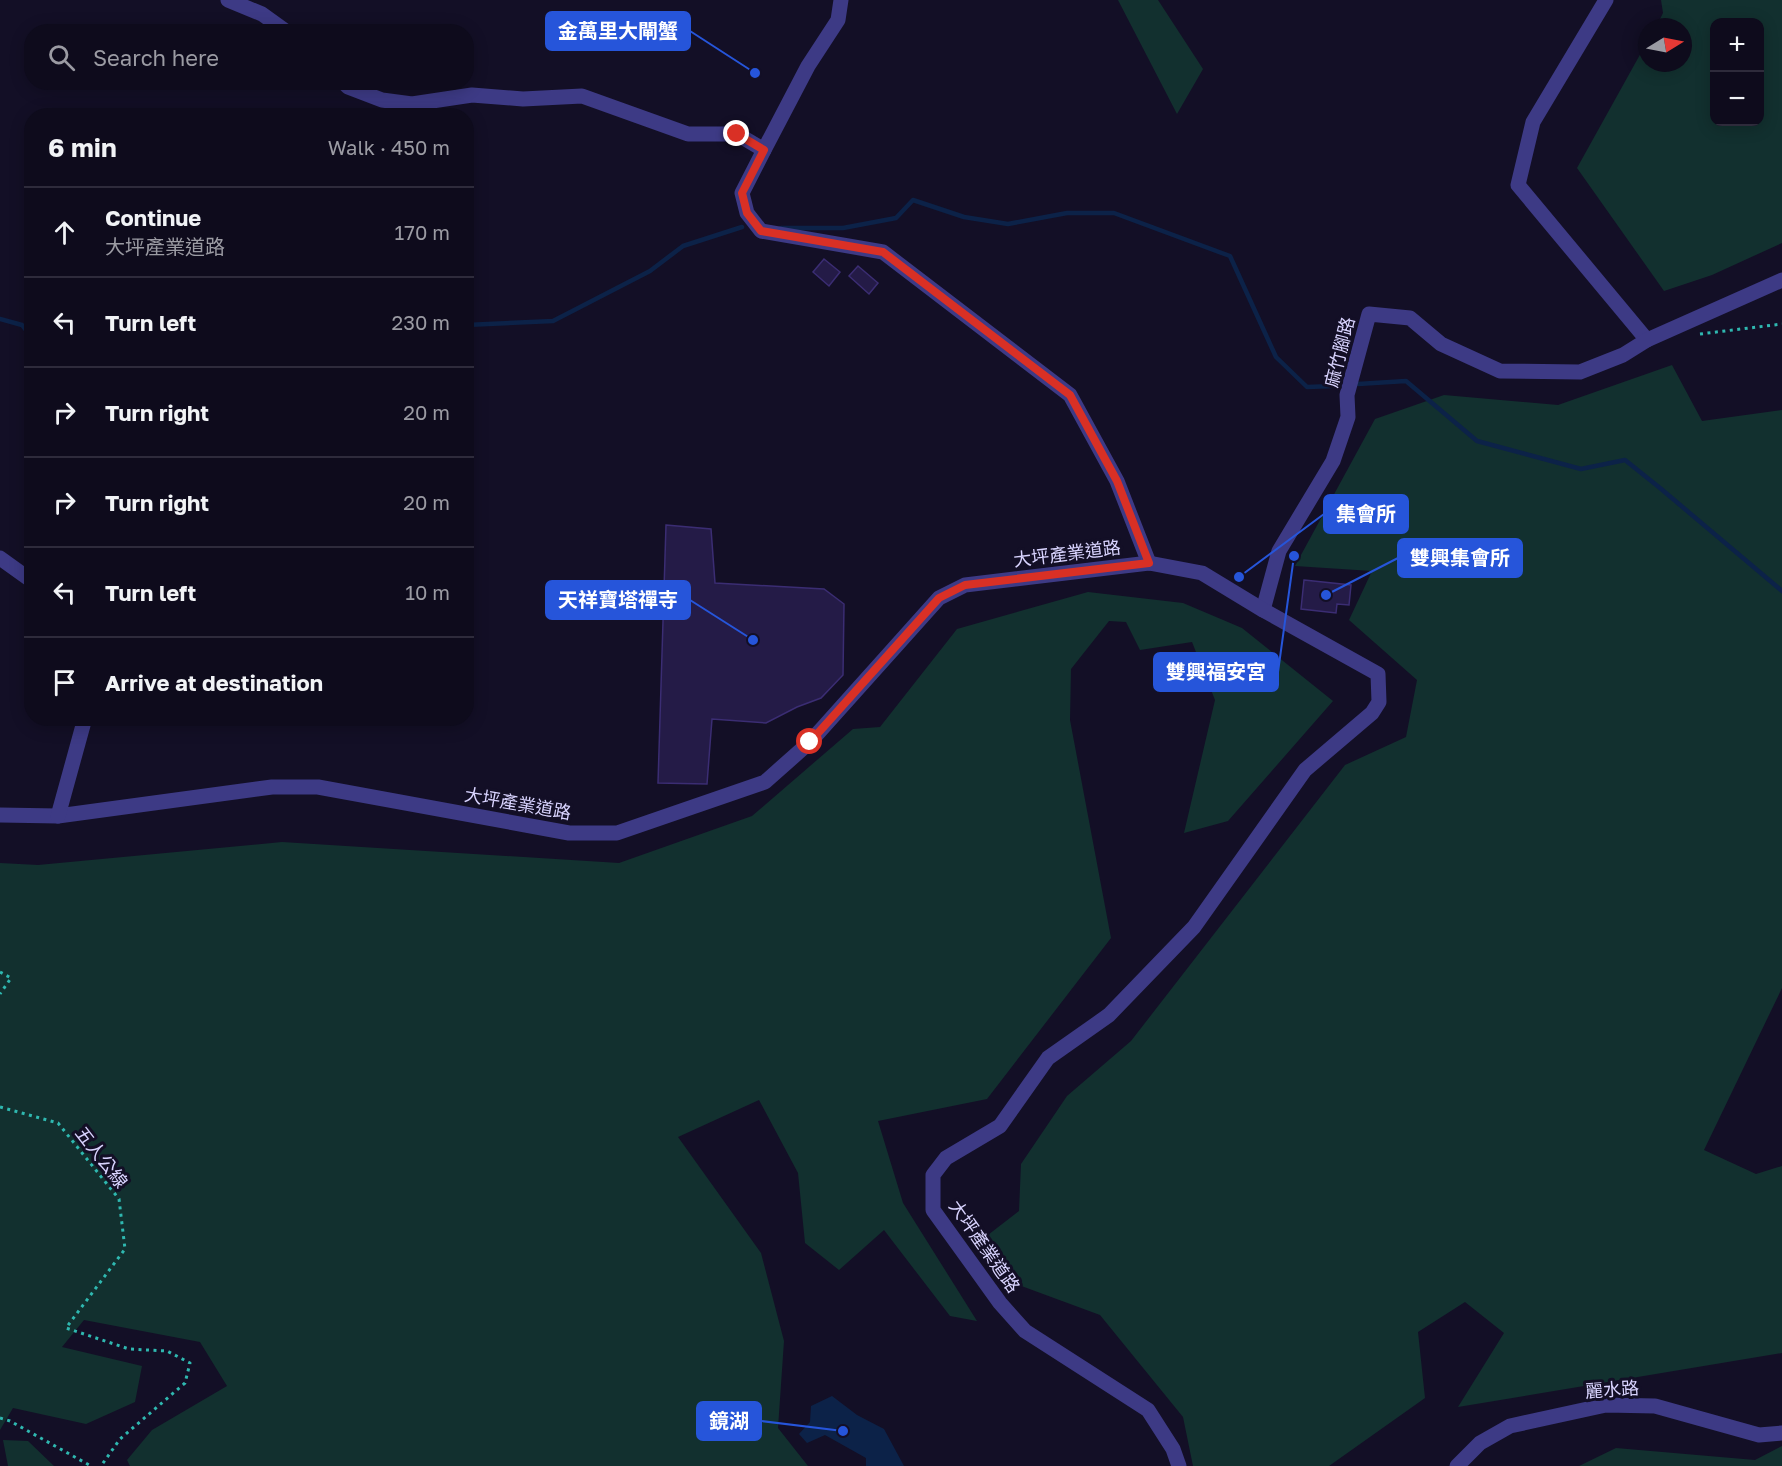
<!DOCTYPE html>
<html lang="en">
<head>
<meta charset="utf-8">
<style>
	body { margin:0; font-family:"Golos Text","Noto Sans TC",sans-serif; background:#171425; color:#f1f3f6 }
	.controls { position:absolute; right:18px; top:18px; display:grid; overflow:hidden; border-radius:12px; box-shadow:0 3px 15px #0003 }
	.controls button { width:54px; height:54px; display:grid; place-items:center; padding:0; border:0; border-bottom:2px solid #2e2b3b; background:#0e0b1c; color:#f1f3f6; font:30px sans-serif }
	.compass { position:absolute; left:1638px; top:18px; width:54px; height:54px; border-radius:50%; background:#0e0b1c; box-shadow:0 3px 15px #0003; rotate:80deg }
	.stop { position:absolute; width:18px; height:18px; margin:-14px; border:4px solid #d93025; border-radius:50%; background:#fff }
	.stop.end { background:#d93025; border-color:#fff; box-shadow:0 2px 6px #0008 }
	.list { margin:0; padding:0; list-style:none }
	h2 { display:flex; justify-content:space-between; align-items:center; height:78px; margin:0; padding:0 24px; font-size:26px }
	h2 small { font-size:20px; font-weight:400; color:#9b9ba3 }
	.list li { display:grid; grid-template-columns:39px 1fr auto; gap:18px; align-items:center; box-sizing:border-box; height:90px; padding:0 24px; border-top:2px solid #2e2b3b }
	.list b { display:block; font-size:22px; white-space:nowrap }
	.list p { margin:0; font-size:20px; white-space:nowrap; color:#9b9ba3 }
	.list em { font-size:20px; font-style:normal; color:#9b9ba3 }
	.icon { flex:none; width:33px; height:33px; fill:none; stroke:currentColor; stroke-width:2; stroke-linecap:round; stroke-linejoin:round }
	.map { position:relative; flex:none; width:1782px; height:1466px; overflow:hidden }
	.search { position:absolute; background:#0e0b1c; box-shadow:0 3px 15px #0003; left:24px; top:24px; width:450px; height:66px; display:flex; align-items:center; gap:15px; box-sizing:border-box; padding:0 21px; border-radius:24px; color:#9b9ba3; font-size:22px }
	.panel { position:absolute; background:#0e0b1c; box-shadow:0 3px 15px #0003; left:24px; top:108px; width:450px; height:618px; border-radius:24px }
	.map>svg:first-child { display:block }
	.green { fill:#12302f; fill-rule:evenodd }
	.water { fill:#0c2248 }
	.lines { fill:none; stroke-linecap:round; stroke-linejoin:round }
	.stream { stroke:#0c2248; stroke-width:4.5 }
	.building { fill:#241b47; stroke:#3b2d73; stroke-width:1.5 }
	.path { stroke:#2fb8b0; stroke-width:3; stroke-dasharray:3 4.5; stroke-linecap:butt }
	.minor { stroke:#3d3a85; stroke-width:15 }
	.route { stroke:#d93025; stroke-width:8 }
	.labels { text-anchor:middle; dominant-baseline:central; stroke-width:6; stroke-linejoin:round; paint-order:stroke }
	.street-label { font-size:18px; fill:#d9d4ff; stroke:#130f26 }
	.leader { fill:none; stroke:#2655da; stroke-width:2 }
	.callout-dot { fill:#2655da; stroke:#130f26; stroke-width:2 }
	.callout { fill:#2655da; stroke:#2655da; stroke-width:2 }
	.callout-label { font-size:20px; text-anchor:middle; font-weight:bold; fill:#fff }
</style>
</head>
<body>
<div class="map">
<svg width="1782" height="1466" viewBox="0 0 1782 1466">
	<rect width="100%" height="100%" fill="#130f26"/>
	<g class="green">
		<path d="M1118,0H1158L1203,69L1177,114Z"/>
		<path d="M1661,0H1782V243L1712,275L1664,291L1577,168L1647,42V63H1683V27H1656L1663,13ZM1760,22V122H1714V22Z"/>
		<path d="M1672,365L1702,421L1782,410V988L1704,1150L1756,1174L1782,1166V1353L1458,1407L1504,1333L1465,1302L1418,1332L1425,1398L1329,1466H1193L1183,1417L1100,1315L1000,1278L975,1245L1019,1211L1021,1164L1067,1096L1131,1041L1345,765L1406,737L1417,680L1349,620L1372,571L1295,566L1375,419L1444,395L1558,405Z"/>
		<path d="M1088,592L1183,603L1242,628L1333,701L1228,821L1184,833L1215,700L1192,642L1140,650L1126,622L1109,621L1071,669L1070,720L1111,938L987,1099L878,1121L903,1203L977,1321L950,1316L884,1230L839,1270L805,1243L798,1173L759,1100L678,1137L761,1253L784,1341L778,1428L808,1466H130L127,1460L152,1430L227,1386L200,1342L84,1320L62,1347L142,1366L135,1402L86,1424L13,1408L0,1430V863L38,865L282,842L619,863L752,816L853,729L880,727L957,629Z"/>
		<path d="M3,1440L28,1441L54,1466H8Z"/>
		<path d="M1782,1446V1466H1579L1616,1448L1755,1460Z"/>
	</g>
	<path class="water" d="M832,1396L857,1415L884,1429L904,1466H866V1458L825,1435L807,1443L799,1434L810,1422L811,1406Z"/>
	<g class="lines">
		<g class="stream">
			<path d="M781,228H843L896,218L913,200L964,217L1008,224L1067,213H1114L1230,256L1276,357L1307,387L1335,386"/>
			<path d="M0,319L22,325L32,338"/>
			<path d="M466,325L553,321L650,271L683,246L742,227"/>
			<path d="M1358,384L1406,381L1477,441L1581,469L1625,460L1660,488L1782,591"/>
		</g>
	</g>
	<g class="building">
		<path d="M824,259L840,272L829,286L813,272Z"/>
		<path d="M858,266L878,283L869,294L849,276Z"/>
		<path d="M666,525L711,529L715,583L824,589L844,604L843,675L821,698L797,707L766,723L712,719L707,784L658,783Z"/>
		<path d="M1304,580L1351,585L1349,605L1337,604L1336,613L1301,609Z"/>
	</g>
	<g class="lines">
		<g class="path">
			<path d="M1700,334L1782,324"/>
			<path d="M0,972L11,978L0,994"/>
			<path d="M0,1107L58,1123L119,1199L125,1249L66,1328L129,1349L167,1351L190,1363L185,1383L120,1439L101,1466"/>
			<path d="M0,1418L10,1421L91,1466"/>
		</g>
		<g class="minor">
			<path d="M228,0L262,14L287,32"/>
			<path d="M1606,0L1533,122L1518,185L1647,340"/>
			<path d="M343,82L348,87L382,100L412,104L472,95L523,99L582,96L688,134H737L764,150L742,193L747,213L761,231L883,252L1070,395L1117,481L1149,563"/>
			<path d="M764,150L808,66L838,20L841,0"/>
			<path d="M0,558L32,581"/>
			<path d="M1263,610L1279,551L1333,461L1348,417L1347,395L1369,314L1410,318L1441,344L1500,371L1580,372L1623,355L1647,340L1782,280"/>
			<path d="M0,815L58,816L272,787H318L569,833H617L765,782L810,742L939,598L965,585L1149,563L1202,573L1263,610L1378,674L1379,702L1372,713L1305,770L1194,927L1109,1015L1048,1058L1000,1126L946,1158L933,1175V1210L1000,1303L1025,1331L1148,1410L1173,1449L1179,1466"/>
			<path d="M58,816L85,718"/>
			<path d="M1457,1466L1480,1443L1510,1426L1606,1405L1655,1406L1759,1435L1782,1433"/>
		</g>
	</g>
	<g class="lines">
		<path class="route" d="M737,134L764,150L742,193L747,213L761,231L883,252L1070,395L1117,481L1149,563L965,585L939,598L810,742"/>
	</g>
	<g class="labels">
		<g class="street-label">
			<text transform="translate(1339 352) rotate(-76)">麻竹腳路</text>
			<text transform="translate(1067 553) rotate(-7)">大坪產業道路</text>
			<text transform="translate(518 803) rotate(10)">大坪產業道路</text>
			<text transform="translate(102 1157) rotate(52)">五人公線</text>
			<text transform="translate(985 1246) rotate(55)">大坪產業道路</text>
			<text transform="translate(1612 1389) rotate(-4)">麗水路</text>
		</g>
	</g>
	<path class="leader" d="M755 73L690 31M1239 577L1324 514M1326 595L1398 558M753 640L690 600M1294 556L1278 672M843 1431L761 1421"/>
	<g class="callout-dot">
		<circle cx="755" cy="73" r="6"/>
		<circle cx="1239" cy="577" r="6"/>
		<circle cx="1326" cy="595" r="6"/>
		<circle cx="753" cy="640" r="6"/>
		<circle cx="1294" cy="556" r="6"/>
		<circle cx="843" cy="1431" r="6"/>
	</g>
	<g class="callout">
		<rect x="546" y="12" width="144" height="38" rx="6"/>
		<rect x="1324" y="495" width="84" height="38" rx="6"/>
		<rect x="1398" y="539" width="124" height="38" rx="6"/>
		<rect x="546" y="581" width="144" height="38" rx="6"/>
		<rect x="1154" y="653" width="124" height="38" rx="6"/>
		<rect x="697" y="1402" width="64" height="38" rx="6"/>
	</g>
	<g class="callout-label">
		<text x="618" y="38">金萬里大閘蟹</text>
		<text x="1366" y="521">集會所</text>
		<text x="1460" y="565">雙興集會所</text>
		<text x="618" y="607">天祥寶塔禪寺</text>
		<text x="1216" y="679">雙興福安宮</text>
		<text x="729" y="1428">鏡湖</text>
	</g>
</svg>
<div class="controls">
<button>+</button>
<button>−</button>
</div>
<svg class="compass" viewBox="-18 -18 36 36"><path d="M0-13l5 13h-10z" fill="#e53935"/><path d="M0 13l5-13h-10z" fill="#9b9ba3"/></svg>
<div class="stop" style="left:810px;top:742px"></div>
<div class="stop end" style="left:737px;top:134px"></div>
<div class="search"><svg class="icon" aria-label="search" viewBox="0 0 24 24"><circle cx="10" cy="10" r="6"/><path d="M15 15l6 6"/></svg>Search here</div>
<section class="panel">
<h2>6 min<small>Walk · 450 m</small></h2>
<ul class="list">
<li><svg class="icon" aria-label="ahead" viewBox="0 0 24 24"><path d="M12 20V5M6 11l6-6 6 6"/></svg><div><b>Continue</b><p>大坪產業道路</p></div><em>170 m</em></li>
<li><svg class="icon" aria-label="left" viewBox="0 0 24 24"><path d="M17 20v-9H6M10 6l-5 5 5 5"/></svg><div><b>Turn left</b></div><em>230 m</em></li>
<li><svg class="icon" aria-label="right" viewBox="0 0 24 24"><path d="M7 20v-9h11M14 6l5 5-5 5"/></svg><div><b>Turn right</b></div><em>20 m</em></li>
<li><svg class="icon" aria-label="right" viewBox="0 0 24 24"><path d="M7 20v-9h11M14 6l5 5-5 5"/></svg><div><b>Turn right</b></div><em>20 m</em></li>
<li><svg class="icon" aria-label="left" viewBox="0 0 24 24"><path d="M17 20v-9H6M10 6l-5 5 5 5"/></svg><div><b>Turn left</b></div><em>10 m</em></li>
<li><svg class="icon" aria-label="arrive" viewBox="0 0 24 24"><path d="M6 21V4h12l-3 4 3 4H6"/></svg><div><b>Arrive at destination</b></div></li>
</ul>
</section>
</div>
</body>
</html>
